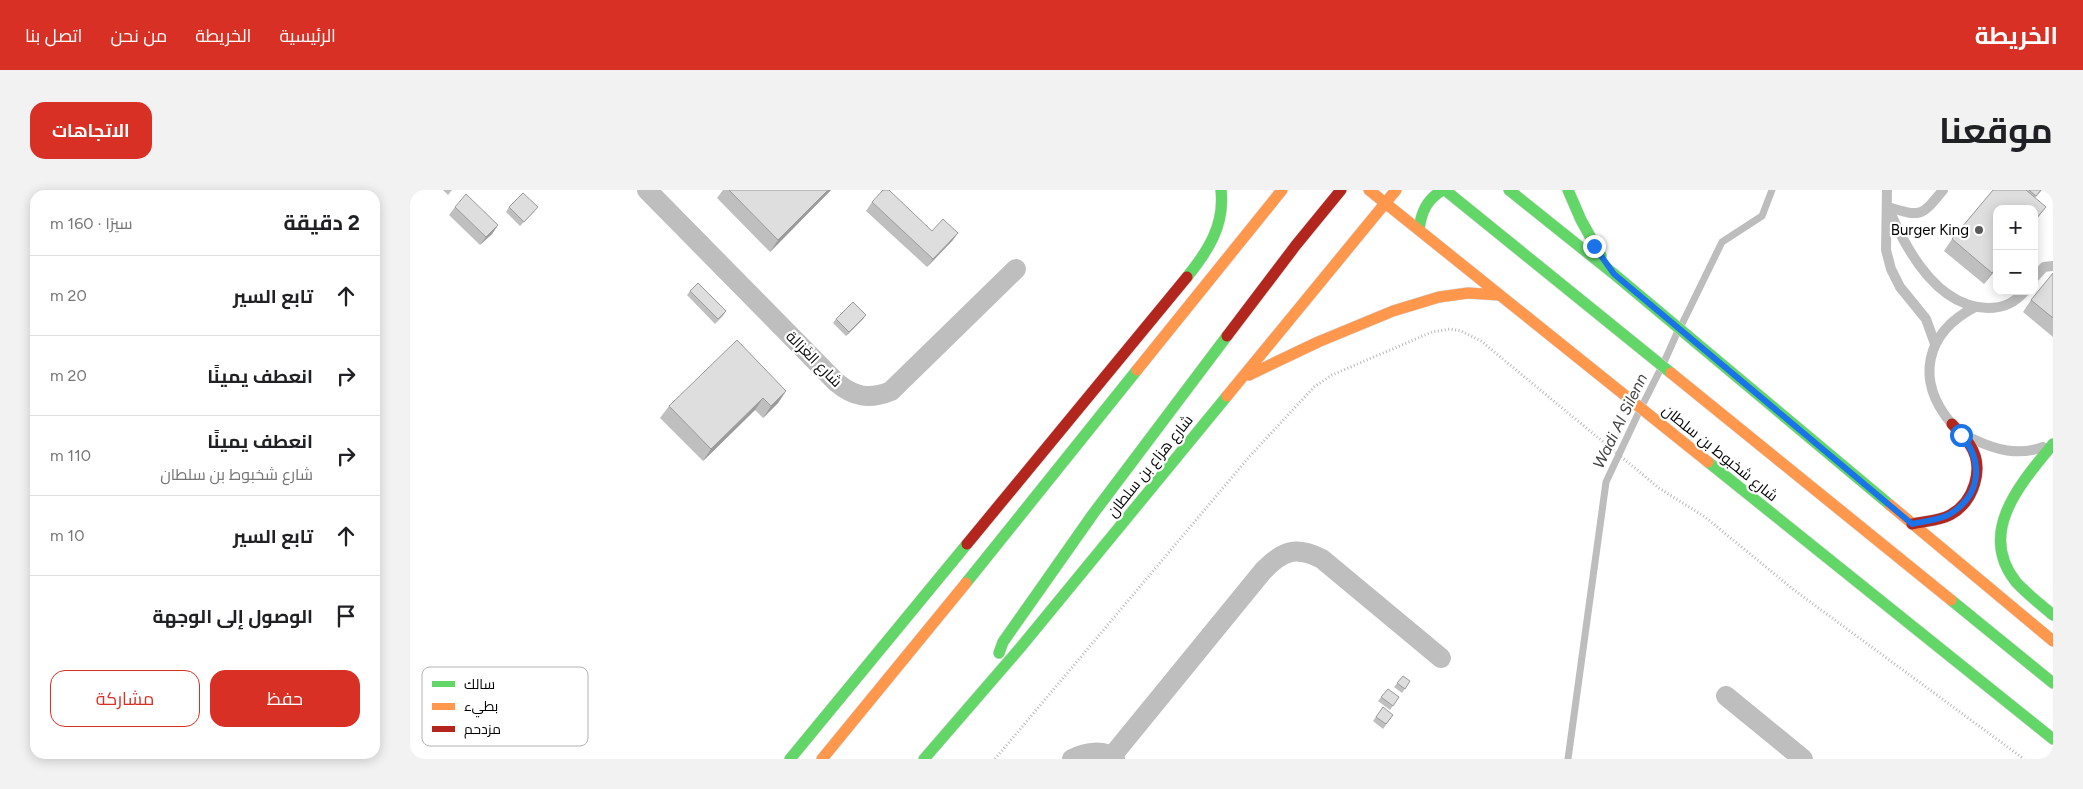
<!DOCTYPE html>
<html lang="ar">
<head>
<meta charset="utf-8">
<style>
	body { margin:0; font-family:Figtree,Cairo,sans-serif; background:#f2f2f2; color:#202124; direction:rtl }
	.controls { position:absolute; right:15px; top:15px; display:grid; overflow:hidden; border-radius:10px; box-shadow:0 2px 12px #0003 }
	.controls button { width:45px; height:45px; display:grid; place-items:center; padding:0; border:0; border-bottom:1px solid #e0e0e0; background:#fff; color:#202124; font:25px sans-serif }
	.stop { position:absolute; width:15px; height:15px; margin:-11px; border:4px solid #1a73e8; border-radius:50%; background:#fff }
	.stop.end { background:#1a73e8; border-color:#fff; box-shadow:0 1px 5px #0008 }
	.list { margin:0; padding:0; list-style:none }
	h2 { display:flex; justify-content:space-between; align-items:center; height:65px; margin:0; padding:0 20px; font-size:21px }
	h2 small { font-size:16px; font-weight:400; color:#757577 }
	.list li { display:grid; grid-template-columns:32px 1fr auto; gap:15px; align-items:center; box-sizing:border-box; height:80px; padding:0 20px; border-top:1px solid #e0e0e0 }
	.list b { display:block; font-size:19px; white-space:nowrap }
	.list p { margin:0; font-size:16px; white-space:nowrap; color:#757577 }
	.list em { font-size:16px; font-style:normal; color:#757577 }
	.actions { display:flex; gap:10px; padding:15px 20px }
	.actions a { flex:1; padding:11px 0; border:1px solid #d93025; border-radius:15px; text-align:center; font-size:18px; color:#d93025 }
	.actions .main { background:#d93025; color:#fff }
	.icon { flex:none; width:28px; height:28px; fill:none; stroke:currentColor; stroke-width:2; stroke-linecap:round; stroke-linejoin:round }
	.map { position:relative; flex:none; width:1643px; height:569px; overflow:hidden; direction:ltr; border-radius:15px }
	header { display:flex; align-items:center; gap:30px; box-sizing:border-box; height:70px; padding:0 25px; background:#d93025; color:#fff }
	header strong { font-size:24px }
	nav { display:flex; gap:28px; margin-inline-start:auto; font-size:18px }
	.intro { display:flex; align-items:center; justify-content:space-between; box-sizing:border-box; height:120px; padding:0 30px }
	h1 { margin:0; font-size:35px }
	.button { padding:12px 22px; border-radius:15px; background:#d93025; color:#fff; font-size:18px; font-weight:700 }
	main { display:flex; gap:30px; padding:0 30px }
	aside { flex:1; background:#fff; border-radius:15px; box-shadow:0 2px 12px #0003 }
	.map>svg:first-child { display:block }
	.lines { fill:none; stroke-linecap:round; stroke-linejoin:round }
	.stream { stroke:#bdbdbd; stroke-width:7 }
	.fast-casing { stroke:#dbdbdb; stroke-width:12 }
	.slow-casing { stroke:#dbdbdb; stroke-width:12 }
	.jam-casing { stroke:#dbdbdb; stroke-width:12 }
	.path { stroke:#b9b9b9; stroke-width:3; stroke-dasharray:1 2.5; stroke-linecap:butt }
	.lane { stroke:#bebebe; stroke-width:10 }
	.street { stroke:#bebebe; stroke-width:20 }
	.fast { stroke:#63d668; stroke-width:11 }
	.slow { stroke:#ff974d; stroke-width:11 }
	.jam { stroke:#b3261e; stroke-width:11 }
	.wall { fill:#bfbfbf }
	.shaded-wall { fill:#9b9b9b }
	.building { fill:#dedede; stroke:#9b9b9b }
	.route { stroke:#1a73e8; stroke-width:6 }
	.poi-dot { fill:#595959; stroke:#fff; stroke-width:2 }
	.labels { text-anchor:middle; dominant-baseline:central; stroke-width:4.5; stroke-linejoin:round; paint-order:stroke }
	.poi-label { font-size:15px; fill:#000; stroke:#fff; text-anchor:end }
	.street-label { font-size:15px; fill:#000; stroke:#fff }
	.water-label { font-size:16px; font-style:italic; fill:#424242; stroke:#fff }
	.key { fill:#fff; stroke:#b2b2b2; stroke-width:1 }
	.key-label { font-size:14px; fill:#000 }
</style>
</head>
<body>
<header>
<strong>الخريطة</strong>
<nav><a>الرئيسية</a><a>الخريطة</a><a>من نحن</a><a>اتصل بنا</a></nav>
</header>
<div class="intro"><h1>موقعنا</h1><a class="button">الاتجاهات</a></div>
<main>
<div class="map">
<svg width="1643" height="569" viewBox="0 0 1643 569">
	<rect width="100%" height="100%" fill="#fff"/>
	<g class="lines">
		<g class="stream">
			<path d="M1272,134L1312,52L1352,26L1362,0"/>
			<path d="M1255,170L1267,143"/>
			<path d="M1234,212L1249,182"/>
			<path d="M1158,569L1196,292L1228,224"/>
		</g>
		<g class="fast-casing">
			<g id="fast">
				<path d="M1035,0L1261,183"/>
				<path d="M1099,0L1204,84L1480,315"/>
				<path d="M1158,0L1171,30L1191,66"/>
				<path d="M1009,40C1011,22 1017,9 1033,0"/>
				<path d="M777,87C798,61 815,35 811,0"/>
				<path d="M1643,254C1612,292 1566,342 1606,392C1617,404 1630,414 1643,425"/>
				<path d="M1298,272L1643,549"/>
				<path d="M556,393L727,180"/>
				<path d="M1541,410L1643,493"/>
				<path d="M589,463L593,452L683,324L817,146"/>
				<path d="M380,569L557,354"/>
				<path d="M514,569L610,458L817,206"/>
			</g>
		</g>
		<g class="slow-casing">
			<g id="slow">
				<path d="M959,0L1298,272"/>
				<path d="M727,180L872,0"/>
				<path d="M1261,183L1541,410"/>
				<path d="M839,185L908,152L983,121L1029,107L1058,103L1089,105"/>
				<path d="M817,206L986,0"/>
				<path d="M1480,315L1643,451"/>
				<path d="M412,569L556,393"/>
			</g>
		</g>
		<g class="jam-casing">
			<g id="jam">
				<path d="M817,146L886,55L931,0"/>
				<path d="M1502,334C1514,331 1529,331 1540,325C1564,312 1575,278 1560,255C1555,247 1548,241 1542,234"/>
				<path d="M557,354L777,87"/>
			</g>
		</g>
		<path class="path" d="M585,569L839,267L904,197L922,185L1022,142L1040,139L1051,141L1071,151L1249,298L1295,327L1384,400L1614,569"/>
		<g class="lane">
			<path d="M1477,0L1476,60L1481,79L1490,97L1516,129L1525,154"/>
			<path d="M1478,17C1495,58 1527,117 1578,118C1594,118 1604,113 1615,101"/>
			<path d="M1478,17C1511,27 1511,27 1533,0"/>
			<path d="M1624,88L1634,77L1643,76"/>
			<path d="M1541,233C1505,190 1515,143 1565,117"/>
			<path d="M1563,249C1586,260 1608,266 1633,257"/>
		</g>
		<g class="street">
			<path d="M237,0L426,192C444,207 459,210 481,201L606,79"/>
			<path d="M1316,506L1393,569"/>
			<path d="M702,566L853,381C873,360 886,356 912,369L1031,468"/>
			<path d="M662,569C675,562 694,559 705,569"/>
		</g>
		<use href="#fast" class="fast"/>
		<use href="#slow" class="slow"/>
		<use href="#jam" class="jam"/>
	</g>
	<g class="wall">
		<path d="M33,0H42L38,5Z"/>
		<path d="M313,0H421L360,62L307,8Z"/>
		<path d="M1583,0H1632L1625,8L1636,17L1624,33V19L1587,78L1574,94L1534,61L1542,49Z"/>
		<path d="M462,12L522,41L548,43L542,51L517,77L456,21Z"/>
		<path d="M45,17L88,35L82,44L70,55L39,25Z"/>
		<path d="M99,17L125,21L110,36L96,22Z"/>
		<path d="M1643,83V147L1613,122L1621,110Z"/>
		<path d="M280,101L316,121L313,126L305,134L277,105Z"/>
		<path d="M456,125L453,129L436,146L423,133L426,129Z"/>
		<path d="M376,201L368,213L353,228L345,220L293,271L250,228L259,216Z"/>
		<path d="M993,486L1000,491L992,503L984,497Z"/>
		<path d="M978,499L989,507L980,520L968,511Z"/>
		<path d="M973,517L983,525L973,539L963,531Z"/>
	</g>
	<g class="shaded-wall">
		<path d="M418,0H421L360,62L368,50Z"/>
		<path d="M88,35L82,44L70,55L76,47Z"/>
		<path d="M548,43L542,51L517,77L523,69Z"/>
		<path d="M1587,77V78L1574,94L1582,83Z"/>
		<path d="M456,125L453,129L436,146L439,142Z"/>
		<path d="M376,201L368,213L353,228L361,216Z"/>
		<path d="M353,208L345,220L293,271L301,259Z"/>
	</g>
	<g class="building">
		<path d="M319,0H418L368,50Z"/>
		<path d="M473,0H479L522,41L533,29L548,43L523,69L462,12Z"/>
		<path d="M1583,0H1616L1636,17L1624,31V19H1587V77L1582,83L1542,49Z"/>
		<path d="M1619,0H1631L1626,6Z"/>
		<path d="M113,3L128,17L114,32L99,17Z"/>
		<path d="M56,4L88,35L76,47L45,17Z"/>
		<path d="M1643,83V128L1621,110Z"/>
		<path d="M288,93L316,121L308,129L280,101Z"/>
		<path d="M443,112L456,125L439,142L426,129Z"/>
		<path d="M327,150L376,201L361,216L353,208L301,259L259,216Z"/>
		<path d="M993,486L1000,491L995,499L987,493Z"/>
		<path d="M978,499L989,507L983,516L971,507Z"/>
		<path d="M973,517L983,525L976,534L966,527Z"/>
	</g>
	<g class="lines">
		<path class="route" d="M1184,56L1204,84L1502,334C1514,331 1530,330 1540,324C1571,305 1574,271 1551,245"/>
	</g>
	<circle class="poi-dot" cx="1569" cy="40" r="5"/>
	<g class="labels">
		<g class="poi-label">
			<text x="1559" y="40">Burger King</text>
		</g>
		<g class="street-label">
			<text transform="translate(404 169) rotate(45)">شارع الغَزالة</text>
			<text transform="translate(1310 263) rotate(39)">شارع شخبوط بن سلطان</text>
			<text transform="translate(740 276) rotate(-51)">شارع هزاع بن سلطان</text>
		</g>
		<g class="water-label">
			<text transform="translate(1210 231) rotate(-64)">Wadi Al Silenn</text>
		</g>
	</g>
	<rect x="12" y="477" width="166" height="79" rx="8" class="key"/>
	<rect x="22" y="491" width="23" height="6" fill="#63d668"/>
	<rect x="22" y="513" width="23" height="7" fill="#ff974d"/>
	<rect x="22" y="536" width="23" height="6" fill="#b3261e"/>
	<g class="key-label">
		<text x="54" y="499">سالك</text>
		<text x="54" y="521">بطيء</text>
		<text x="54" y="544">مزدحم</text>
	</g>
</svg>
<div class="controls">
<button>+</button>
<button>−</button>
</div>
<div class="stop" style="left:1551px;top:245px"></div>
<div class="stop end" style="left:1184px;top:56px"></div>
</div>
<aside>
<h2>2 دقيقة<small>سيرًا · 160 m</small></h2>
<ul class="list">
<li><svg class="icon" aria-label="ahead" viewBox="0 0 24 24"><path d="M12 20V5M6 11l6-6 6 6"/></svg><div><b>تابع السير</b></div><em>20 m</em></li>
<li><svg class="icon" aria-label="right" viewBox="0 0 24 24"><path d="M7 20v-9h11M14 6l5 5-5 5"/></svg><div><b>انعطف يمينًا</b></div><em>20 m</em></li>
<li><svg class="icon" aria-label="right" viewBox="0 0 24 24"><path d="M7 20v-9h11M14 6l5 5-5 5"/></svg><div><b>انعطف يمينًا</b><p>شارع شخبوط بن سلطان</p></div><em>110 m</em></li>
<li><svg class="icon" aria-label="ahead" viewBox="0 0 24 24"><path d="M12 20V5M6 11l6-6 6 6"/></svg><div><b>تابع السير</b></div><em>10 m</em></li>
<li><svg class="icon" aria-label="arrive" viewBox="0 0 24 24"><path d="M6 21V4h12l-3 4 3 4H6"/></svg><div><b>الوصول إلى الوجهة</b></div></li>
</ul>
<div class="actions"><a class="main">حفظ</a><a>مشاركة</a></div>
</aside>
</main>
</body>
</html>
